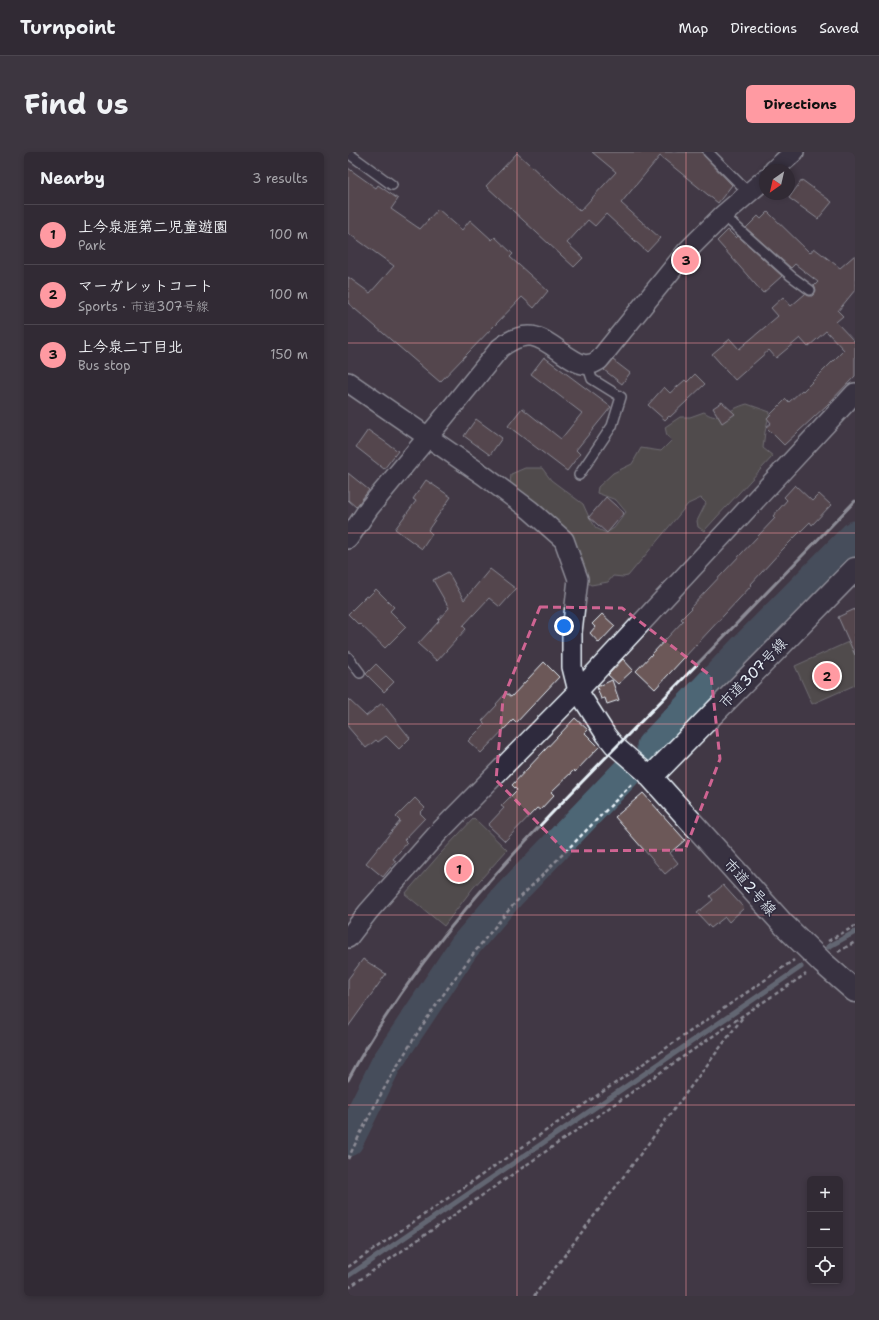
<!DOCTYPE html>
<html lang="en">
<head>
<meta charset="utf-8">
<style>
	body { margin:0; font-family:"Shantell Sans","Klee One",sans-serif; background:#3d3640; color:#f1f3f6 }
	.controls { position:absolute; right:12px; bottom:12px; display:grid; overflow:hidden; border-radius:6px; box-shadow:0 2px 6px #0003 }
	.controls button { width:36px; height:36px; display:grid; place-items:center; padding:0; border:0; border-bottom:1px solid #4c464f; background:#312a34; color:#f1f3f6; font:20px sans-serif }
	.compass { position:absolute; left:411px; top:12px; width:36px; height:36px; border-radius:50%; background:#312a34; box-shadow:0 2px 6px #0003; rotate:214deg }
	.you { position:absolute; left:216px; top:474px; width:14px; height:14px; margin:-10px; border:3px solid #fff; border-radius:50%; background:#1a73e8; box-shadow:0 0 0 6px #1a73e833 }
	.badge { display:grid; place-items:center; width:26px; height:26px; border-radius:50%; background:#ff9aa2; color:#111; font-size:13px; font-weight:700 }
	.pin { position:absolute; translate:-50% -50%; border:2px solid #fff; box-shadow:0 1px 4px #0006 }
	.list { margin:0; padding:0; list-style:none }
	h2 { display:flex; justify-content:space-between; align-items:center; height:52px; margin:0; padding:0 16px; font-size:17px }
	h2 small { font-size:13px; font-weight:400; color:#a8a7ac }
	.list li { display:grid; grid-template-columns:26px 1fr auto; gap:12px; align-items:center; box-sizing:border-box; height:60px; padding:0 16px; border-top:1px solid #4c464f }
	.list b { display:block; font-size:15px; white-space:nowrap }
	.list p { margin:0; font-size:13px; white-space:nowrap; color:#a8a7ac }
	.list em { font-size:13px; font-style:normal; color:#a8a7ac }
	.icon { flex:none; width:22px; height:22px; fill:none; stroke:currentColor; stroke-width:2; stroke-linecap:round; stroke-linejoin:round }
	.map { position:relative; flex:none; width:507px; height:1144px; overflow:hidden; border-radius:6px }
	header { display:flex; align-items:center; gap:24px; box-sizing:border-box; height:56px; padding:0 20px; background:#312a34; border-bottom:1px solid #4c464f }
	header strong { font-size:19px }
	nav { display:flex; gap:22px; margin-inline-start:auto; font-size:14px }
	.intro { display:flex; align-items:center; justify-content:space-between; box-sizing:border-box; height:96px; padding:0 24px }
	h1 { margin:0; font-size:28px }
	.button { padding:10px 18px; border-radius:6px; background:#ff9aa2; color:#111; font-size:14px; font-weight:700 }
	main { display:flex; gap:24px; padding:0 24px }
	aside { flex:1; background:#312a34; border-radius:6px; box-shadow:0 2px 6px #0003 }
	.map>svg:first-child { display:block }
	.green { fill:#636456; stroke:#a6aaa7 }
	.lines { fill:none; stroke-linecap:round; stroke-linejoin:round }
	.stream { stroke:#8b9ea9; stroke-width:5 }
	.river { stroke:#4d6675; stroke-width:31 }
	.building { fill:#6c5859; stroke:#e8f1f8 }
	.lane-casing { stroke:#e8f1f8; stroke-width:12 }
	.street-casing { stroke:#e8f1f8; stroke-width:22 }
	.secondary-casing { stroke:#e8f1f8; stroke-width:25 }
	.path { stroke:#e8f1f8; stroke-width:2.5; stroke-dasharray:4 3; stroke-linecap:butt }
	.lane { stroke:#2f2a3d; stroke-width:9 }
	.street { stroke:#2f2a3d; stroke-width:19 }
	.secondary { stroke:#2f2a3d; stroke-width:22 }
	.rail { stroke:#e8f1f8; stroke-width:3 }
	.marked { fill:none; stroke:#cf6492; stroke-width:3; stroke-dasharray:8 5; stroke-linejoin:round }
	.grid { fill:none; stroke:#ff9aa2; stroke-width:1; stroke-opacity:0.55 }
	.labels { text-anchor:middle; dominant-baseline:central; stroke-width:3.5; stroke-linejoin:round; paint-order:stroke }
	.street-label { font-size:15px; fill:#e8f1f8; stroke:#2f2a3d }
</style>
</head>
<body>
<header>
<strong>Turnpoint</strong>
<nav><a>Map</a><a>Directions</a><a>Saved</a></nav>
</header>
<div class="intro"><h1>Find us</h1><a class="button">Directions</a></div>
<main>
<aside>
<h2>Nearby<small>3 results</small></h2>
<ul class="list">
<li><span class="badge">1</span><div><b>上今泉涯第二児童遊園</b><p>Park</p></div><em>100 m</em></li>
<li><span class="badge">2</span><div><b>マーガレットコート</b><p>Sports · 市道307号線</p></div><em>100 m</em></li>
<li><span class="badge">3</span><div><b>上今泉二丁目北</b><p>Bus stop</p></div><em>150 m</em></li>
</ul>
</aside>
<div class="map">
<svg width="507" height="1144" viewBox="0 0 507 1144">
	<rect width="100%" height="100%" fill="#413845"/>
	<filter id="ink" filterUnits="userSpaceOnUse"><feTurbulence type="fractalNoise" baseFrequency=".025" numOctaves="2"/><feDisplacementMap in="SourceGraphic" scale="8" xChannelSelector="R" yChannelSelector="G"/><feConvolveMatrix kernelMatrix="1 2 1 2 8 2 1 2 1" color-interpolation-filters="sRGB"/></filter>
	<g filter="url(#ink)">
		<g class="green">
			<path d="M399,252L422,260L417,280L415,296L425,304L356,379L350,375L349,369L358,351L353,346L340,352L280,424L275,425L265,424L260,430L243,433L237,429L234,418L228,392L214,373L195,361L162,332L163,322L177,316H194L203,328L235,352L240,363L248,376L258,381L266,376L278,360L268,348L249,341L250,335L265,321L284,312L293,296L313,299L324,288L319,284L317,275L332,265H342L356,260C369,269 374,263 386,257C390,255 395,253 399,252Z"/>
			<path d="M507,487V533L464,552L447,514Z"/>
			<path d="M126,666L159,698L125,736L96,774L57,742L92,702Z"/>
		</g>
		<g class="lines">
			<g class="stream">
				<path d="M480,795L507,780"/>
				<path d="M0,1124L453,815"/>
			</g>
			<g class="river">
				<path d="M304,594L396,497L507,384"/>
				<path d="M0,989L38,912L116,795L161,743L278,621"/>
			</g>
		</g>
		<g class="building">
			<path d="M244,0H354L356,4L384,33L370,51L312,4L273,51L312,86L299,100L258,62L247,74L240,68L219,91L235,106L226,115L138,34L169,1L232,59L268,20Z"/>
			<path d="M0,16L28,36L30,33L50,47L43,57L72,77L90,57L114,78L122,68L144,88L147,85L165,102L162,105L200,139L186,156L174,145L92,230L0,151V125L22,141L46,114L0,81Z"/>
			<path d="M454,28L484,50L470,67L441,46Z"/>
			<path d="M420,60L462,101L466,96L492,116L507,103V138L490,159L495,164L488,170L506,189L507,188V224L479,253L436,293L418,275L423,271L419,266L438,247L441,250L454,238L455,239L496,198L478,179L460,195L452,186L428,206L421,198L387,228L364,202L382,187L391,197L430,164L423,156L435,145L443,154L457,142L461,144H464L468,139L466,134L470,130L447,112L443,116L398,76L410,64L413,67Z"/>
			<path d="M380,78L388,86L390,84L434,124L415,141L369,89Z"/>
			<path d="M196,205L263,255L228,298L232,302L219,319L160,274L174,256L213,287L234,261L183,222Z"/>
			<path d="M265,208L282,221L274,232L256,218Z"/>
			<path d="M347,222L357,232L322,265L321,264L317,268L300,253L316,235L322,241L337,228L339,230Z"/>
			<path d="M374,250L387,262L374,271L365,256Z"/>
			<path d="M128,267L154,286L142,303L116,284Z"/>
			<path d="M20,278L50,299L36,317L8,295Z"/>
			<path d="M0,321L21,338L8,355L0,348Z"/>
			<path d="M78,328L103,345L80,378L84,382L74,397L47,377L68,349L65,347Z"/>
			<path d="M447,333L464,349L471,342L483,353L464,373L462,370L434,398L403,432L404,433L307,537L288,519L335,469L333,467L343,457L342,456L427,366L425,364L439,348L436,345Z"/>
			<path d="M258,345L276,361L259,381L241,365Z"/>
			<path d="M142,417L168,437L152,455L141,446L115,474L118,477L89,509L70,492L91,469L90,468L101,456L85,428L100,420L116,448Z"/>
			<path d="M28,437L46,455L42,459L58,475L37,496L12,472L11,473L0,462L18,444L20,445Z"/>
			<path d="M507,457V503L490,465Z"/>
			<path d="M254,462L267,474L251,491L242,481L247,475L244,472Z"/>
			<path d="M275,507L285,518L270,532L260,523Z"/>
			<path d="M196,510L211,525L168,571L165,568L133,601L120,589L137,572L134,569L149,553L148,552L158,541L163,545Z"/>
			<path d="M28,512L46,530L36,540L18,522Z"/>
			<path d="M264,528L271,548L259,552L257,546L253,547L249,535Z"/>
			<path d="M0,547L18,564L34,551L62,586L51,597L38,584L30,590L28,588L18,596L0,575Z"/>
			<path d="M227,566L240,578L237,581L251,595L227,620L226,618L203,640L206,643L192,658L189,656L157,689L140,673L156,656L153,654L169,638L164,633Z"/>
			<path d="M295,641L337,688L322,701L330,711L317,722L267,665Z"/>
			<path d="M67,646L77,656L72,661L77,666L56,688L59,691L45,707L48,709L35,725L18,711L52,669L48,665Z"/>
			<path d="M375,733L396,756L381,770L377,765L363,776L349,761L365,748L362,744Z"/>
			<path d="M15,807L38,822L0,875V827Z"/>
		</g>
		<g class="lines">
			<g class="lane-casing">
				<g id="lane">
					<path d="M360,0L401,41"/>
					<path d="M0,1L44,33"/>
					<path d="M375,63L443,124L462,138"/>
					<path d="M231,323L264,274L273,245L244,227L242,221V212"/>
					<path d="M0,505L12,521"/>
				</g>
			</g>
			<g class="street-casing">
				<g id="street">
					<path d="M426,18L446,0"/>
					<path d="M0,230L135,323L182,358L216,388L230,427L224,480V515L230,539L258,583L266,593L303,625"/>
					<path d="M0,387L21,356L79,286L152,196C183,172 195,188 222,206C228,210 236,214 242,212C245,212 248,210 251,208L339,99L375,63L417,27"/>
					<path d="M0,786L20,760L91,680L230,539L507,241"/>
				</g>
			</g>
			<g class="secondary-casing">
				<path id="secondary" d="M507,417L303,625L436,773L475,811L507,839"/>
			</g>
			<g class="path">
				<path d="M480,789L507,774"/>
				<path d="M490,800L507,790"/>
				<path d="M0,1007C43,915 100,828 167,751C180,737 194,724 207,710C233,684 258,658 284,632"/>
				<path d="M0,1115L446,808"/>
				<path d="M0,1136L397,862L458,822"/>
				<path d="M186,1144L395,865"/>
			</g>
			<use href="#lane" class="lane"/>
			<use href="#street" class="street"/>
			<use href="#secondary" class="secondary"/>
			<path class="rail" d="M0,928C69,799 168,697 269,594C349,513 428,431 507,349"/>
		</g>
	</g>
	<path d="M0 0H507V1144H0ZM192,455L274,456L363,524L372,607L337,698L217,699L148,628L155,547Z" fill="#413845" fill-opacity=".55" fill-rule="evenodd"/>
	<path class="marked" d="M192,455L274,456L363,524L372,607L337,698L217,699L148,628L155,547Z"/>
	<path class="grid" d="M169,0V1144M338,0V1144M0,191H507M0,381H507M0,572H507M0,763H507M0,953H507"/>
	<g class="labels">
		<g class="street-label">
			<text transform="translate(405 521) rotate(-46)">市道307号線</text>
			<text transform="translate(402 735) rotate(48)">市道2号線</text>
		</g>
	</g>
</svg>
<div class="controls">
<button>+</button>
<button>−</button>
<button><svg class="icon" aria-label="locate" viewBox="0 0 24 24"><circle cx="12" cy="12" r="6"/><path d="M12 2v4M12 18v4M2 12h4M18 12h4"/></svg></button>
</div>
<svg class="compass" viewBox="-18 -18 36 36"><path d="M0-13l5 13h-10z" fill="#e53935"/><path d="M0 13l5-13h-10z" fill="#a8a7ac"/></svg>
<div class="you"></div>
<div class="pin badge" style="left:111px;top:717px">1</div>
<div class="pin badge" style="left:479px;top:524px">2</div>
<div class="pin badge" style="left:338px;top:108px">3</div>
</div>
</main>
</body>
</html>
